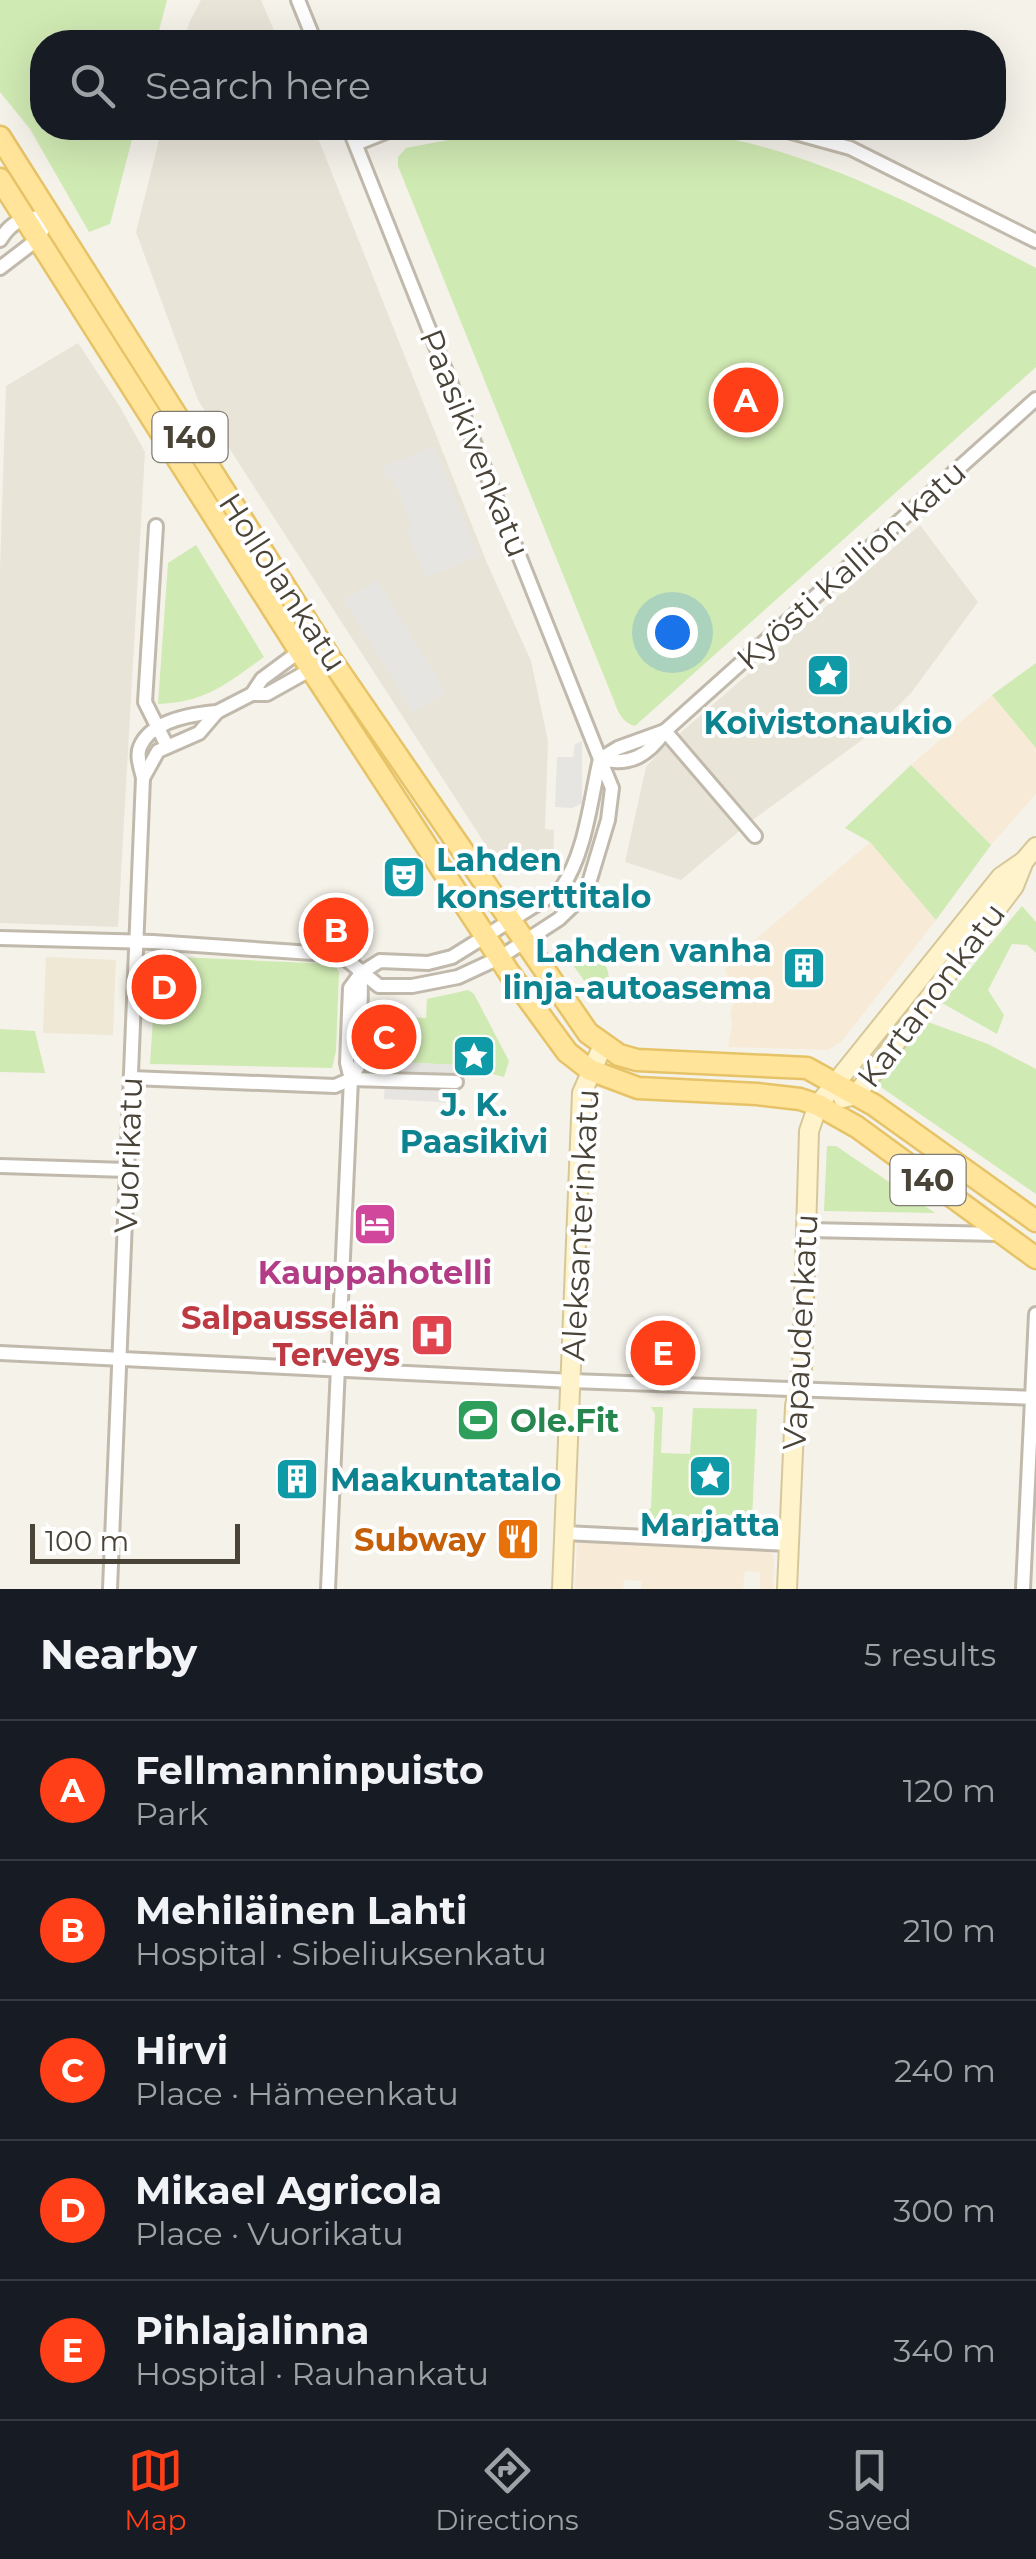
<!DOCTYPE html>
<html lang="en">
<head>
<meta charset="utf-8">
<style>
	body { margin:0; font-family:Montserrat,sans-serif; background:#20242c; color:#f1f3f6 }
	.scale { position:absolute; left:30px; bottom:25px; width:210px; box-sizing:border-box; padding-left:10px; border:5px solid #4a4338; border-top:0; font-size:28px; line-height:35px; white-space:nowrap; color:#4a4338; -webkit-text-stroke:8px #fff; paint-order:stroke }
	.you { position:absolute; left:672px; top:632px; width:35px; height:35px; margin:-25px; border:8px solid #fff; border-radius:50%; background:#1a73e8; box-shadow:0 0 0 15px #1a73e833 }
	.badge { display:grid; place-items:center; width:65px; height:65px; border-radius:50%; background:#ff3f18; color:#fff; font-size:32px; font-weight:700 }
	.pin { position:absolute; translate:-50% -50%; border:5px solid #fff; box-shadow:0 2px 10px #0006 }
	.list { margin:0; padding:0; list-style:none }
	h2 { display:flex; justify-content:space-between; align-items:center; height:130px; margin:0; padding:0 40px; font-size:42px }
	h2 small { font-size:32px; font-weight:400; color:#9ea1a6 }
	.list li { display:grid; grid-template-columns:65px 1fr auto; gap:30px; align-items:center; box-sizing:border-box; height:140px; padding:0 40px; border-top:2px solid #363941 }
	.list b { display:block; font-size:38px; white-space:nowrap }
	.list p { margin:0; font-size:32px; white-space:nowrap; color:#9ea1a6 }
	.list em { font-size:32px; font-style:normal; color:#9ea1a6 }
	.icon { flex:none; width:55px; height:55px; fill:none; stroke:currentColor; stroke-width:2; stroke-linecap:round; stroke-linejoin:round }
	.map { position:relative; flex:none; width:1036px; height:1589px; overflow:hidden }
	.search { position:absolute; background:#171b24; box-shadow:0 10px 40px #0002; left:30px; right:30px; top:30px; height:110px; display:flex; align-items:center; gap:25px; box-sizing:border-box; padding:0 35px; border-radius:40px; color:#9ea1a6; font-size:38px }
	.sheet { height:830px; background:#171b24 }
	nav { display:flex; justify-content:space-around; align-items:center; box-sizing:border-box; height:140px; border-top:2px solid #363941; background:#171b24; font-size:28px; color:#9ea1a6 }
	nav a { display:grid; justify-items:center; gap:5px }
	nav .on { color:#ff3f18 }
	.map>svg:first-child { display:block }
	.residential { fill:#e9e4d8 }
	.commercial { fill:#f7ead6 }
	.education { fill:#efe8d4 }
	.green { fill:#d0eab3 }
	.parking { fill:#e7e5e2 }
	.water { fill:#a6d2f3 }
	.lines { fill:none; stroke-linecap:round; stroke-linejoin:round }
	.minor-casing { stroke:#c1baac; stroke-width:18 }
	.secondary-casing { stroke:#d6c79a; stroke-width:22 }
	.primary-casing { stroke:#e7c367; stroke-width:25 }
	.minor { stroke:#fff; stroke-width:12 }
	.secondary { stroke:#fff3cb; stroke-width:18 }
	.primary { stroke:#ffe49a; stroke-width:20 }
	.labels { text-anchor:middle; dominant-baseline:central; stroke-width:8; stroke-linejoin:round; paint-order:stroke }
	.shield { fill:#fff; stroke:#807b74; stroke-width:2.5 }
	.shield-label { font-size:30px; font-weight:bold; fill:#4a4338 }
	.street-label { font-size:32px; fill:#4a4338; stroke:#fff }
	.culture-label { font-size:32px; font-weight:bold; fill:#0d838f; stroke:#fff }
	.hotel-label { font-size:32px; font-weight:bold; fill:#b23c85; stroke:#fff }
	.health-label { font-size:32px; font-weight:bold; fill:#be3a42; stroke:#fff; text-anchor:end }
	.leisure-label { font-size:32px; font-weight:bold; fill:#27864d; stroke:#fff; text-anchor:start }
	.food-label { font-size:32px; font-weight:bold; fill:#c56008; stroke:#fff; text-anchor:end }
</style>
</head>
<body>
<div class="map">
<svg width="1036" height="1589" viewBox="0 0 1036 1589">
	<rect width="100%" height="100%" fill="#f5f2ea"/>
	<g class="residential">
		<path d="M201,0H261L279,42H184L189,23Z"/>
		<path d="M162,128H314L487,563L531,661L548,741L545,829L554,830L553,866L496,861L198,400L136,232Z"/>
		<path d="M78,343L120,407L145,452L118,927L0,923V570L6,386Z"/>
		<path d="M920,525L978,602L911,693L866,737L750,822L681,880L625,862L646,767L663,748Z"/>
	</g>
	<g class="commercial">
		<path d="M992,695L1036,748V794L991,845L911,765Z"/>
		<path d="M870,842L936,920L842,1041L828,1050L728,1047L732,1024L730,1013L736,995L725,970L735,957Z"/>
		<path d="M589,1541L766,1548L774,1557L773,1589H760V1572L745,1571L743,1589H641V1581L624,1580L623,1589H575L577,1543Z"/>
	</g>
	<path class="education" d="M46,957L116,960L113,1035L43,1033Z"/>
	<g class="green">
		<path d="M0,0H167L156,42H42V128H135L110,224L89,232L30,129L0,92Z"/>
		<path d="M539,128C579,128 621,124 661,128C798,140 917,206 1036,268V367L635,726C620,722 617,708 612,696L398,166V157L406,148L495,131Z"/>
		<path d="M196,545L264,657C228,683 205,703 158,704L168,563Z"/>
		<path d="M1036,663V748L992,695Z"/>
		<path d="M911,765L991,845L936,920L870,842L845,828Z"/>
		<path d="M1022,906L1036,922V953L1027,945L1012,944L988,990L1004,1015L997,1034L942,1003Z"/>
		<path d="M580,945C608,955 617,979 601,1004L560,947Z"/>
		<path d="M157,956L334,964L339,972L336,1051L332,1068L150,1064Z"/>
		<path d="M468,990L474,994L509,1061L504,1077L457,1065L373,1061L376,1016L426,1018L427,999Z"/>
		<path d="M928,1022L988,1044L1036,1069V1194L875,1083L885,1063Z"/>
		<path d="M0,1029L35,1031L45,1073L0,1072Z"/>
		<path d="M827,1146H836L935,1213L824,1211Z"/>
		<path d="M651,1407H663L661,1453L690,1454L693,1408L757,1409L752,1520L671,1516L670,1520L645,1519L646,1511L651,1508L655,1414Z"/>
	</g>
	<g class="parking">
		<path d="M434,446L479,556L426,578L406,530L412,527L393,478L387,480L382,467Z"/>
		<path d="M377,580L446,692L413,712L344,600Z"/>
		<path d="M582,741V803L572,808L555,807L557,757H573L575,744Z"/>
		<path d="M386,1061L457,1065L455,1103L384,1099Z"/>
	</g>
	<path class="water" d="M756,377L775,383C780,402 771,408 755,417C736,413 724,412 722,390L728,384Z"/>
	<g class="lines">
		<g class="minor-casing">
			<g id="minor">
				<path d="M298,0L315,42"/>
				<path d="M777,128L850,148L1036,241"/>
				<path d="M356,144L396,128"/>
				<path d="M0,240C13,219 25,217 49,217L38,239L0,268"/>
				<path d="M156,526L145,702L167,746"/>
				<path d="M252,694H267L317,666"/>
				<path d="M665,731L755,836"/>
				<path d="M600,759C630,766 648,756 665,731L1036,399"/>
				<path d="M600,759L618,748L665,731"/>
				<path d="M143,778L158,751L199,733L217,712L252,694L262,679L304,648"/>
				<path d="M0,938L153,942L341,955L379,986H412L458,977L499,958L559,919L586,893L608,820L612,788L600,759L349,128"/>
				<path d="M131,1078L335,1086L351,1079L456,1082"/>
				<path d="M351,1079L360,1063L361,973"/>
				<path d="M0,1166L127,1170"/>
				<path d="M807,1230L1000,1234"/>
				<path d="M0,1353L572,1381L1036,1398"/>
				<path d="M565,1533L789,1544"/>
				<path d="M110,1589L143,778C141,769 136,756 140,747C151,720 193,714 217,712"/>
				<path d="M328,1589L351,1079L347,1063L350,988L361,973L380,961L428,963L452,957L561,889C586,852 590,802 600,759"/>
				<path d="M1023,1589L1036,1314"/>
			</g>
		</g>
		<g class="secondary-casing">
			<g id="secondary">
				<path d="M843,1098L856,1095L1014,886L1024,861"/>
				<path d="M562,1589L582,1093L603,1045"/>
				<path d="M787,1589L795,1406L802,1369L809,1131L818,1105L1001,877L1024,861L1036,847"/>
			</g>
		</g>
		<g class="primary-casing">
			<g id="primary">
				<path d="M0,137L330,658L588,1033L619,1055L637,1060L807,1068L874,1105L1036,1221"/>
				<path d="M0,179L311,669L510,974L567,1052L590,1070L638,1088L757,1094L800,1099L818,1105L857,1127L1036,1258"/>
			</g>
		</g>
		<use href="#minor" class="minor"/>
		<use href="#secondary" class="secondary"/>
		<use href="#primary" class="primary"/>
	</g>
	<defs>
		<g id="sight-square" transform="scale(2.25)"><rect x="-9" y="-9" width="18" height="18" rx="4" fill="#0f9aa8" stroke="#fff"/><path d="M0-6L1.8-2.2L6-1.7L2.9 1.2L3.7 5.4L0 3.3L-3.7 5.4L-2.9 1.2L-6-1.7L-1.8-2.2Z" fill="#fff"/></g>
		<g id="theatre-square" transform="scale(2.25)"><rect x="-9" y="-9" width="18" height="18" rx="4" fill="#0f9aa8" stroke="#fff"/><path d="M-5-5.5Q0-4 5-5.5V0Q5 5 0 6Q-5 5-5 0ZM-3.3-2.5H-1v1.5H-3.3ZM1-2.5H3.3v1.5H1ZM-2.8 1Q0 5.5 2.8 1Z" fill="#fff"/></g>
		<g id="building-square" transform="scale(2.25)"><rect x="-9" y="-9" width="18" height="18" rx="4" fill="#0f9aa8" stroke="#fff"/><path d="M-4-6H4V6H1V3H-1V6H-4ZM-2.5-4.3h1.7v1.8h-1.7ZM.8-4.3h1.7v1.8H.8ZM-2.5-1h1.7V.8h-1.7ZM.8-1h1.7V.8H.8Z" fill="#fff"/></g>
		<g id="hotel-square" transform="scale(2.25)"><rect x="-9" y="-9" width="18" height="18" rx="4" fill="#d1479c" stroke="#fff"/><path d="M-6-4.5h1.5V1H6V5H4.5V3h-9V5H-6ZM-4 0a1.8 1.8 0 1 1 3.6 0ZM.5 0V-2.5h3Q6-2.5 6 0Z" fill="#fff"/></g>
		<g id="hospital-square" transform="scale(2.25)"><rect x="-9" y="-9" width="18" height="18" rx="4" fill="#e0444e" stroke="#fff"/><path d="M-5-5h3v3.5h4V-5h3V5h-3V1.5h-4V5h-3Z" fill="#fff"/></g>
		<g id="stadium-square" transform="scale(2.25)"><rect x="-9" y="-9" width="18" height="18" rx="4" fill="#2e9e5b" stroke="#fff"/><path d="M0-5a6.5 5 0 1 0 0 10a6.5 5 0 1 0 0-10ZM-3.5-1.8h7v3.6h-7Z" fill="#fff"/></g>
		<g id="restaurant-square" transform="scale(2.25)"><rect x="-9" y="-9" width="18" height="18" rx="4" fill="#e8710a" stroke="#fff"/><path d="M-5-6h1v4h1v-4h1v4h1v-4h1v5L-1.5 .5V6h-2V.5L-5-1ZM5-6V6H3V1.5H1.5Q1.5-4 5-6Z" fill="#fff"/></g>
	</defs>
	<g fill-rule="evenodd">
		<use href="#sight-square" x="828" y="675"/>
		<use href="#theatre-square" x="404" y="877"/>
		<use href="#building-square" x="804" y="968"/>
		<use href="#sight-square" x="474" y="1056"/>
		<use href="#hotel-square" x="375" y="1224"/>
		<use href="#hospital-square" x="432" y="1335"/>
		<use href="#stadium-square" x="478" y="1420"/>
		<use href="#sight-square" x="710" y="1476"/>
		<use href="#building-square" x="297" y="1479"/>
		<use href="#restaurant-square" x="518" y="1539"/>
	</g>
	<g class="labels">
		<g class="shield">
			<rect x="152.5" y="412" width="75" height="50" rx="8"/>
			<rect x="890.5" y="1155" width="75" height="50" rx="8"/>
		</g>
		<g class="shield-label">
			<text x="190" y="437">140</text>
			<text x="928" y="1180">140</text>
		</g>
		<g class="street-label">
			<text transform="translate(475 443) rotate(68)">Paasikivenkatu</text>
			<text transform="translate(851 565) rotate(-42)">Kyösti Kallion katu</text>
			<text transform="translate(283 582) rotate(57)">Hollolankatu</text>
			<text transform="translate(931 995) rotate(-53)">Kartanonkatu</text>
			<text transform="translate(128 1155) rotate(-88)">Vuorikatu</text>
			<text transform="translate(580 1225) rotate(-87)">Aleksanterinkatu</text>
			<text transform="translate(800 1332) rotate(-87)">Vapaudenkatu</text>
		</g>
		<g class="culture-label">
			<text x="828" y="722">Koivistonaukio</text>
			<text x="436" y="859" text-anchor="start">Lahden<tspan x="436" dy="37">konserttitalo</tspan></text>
			<text x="772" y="950" text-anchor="end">Lahden vanha<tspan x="772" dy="37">linja-autoasema</tspan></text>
			<text x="474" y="1104">J. K.<tspan x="474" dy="37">Paasikivi</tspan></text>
			<text x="330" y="1479" text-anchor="start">Maakuntatalo</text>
			<text x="710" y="1524">Marjatta</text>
		</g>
		<g class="hotel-label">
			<text x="375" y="1272">Kauppahotelli</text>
		</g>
		<g class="health-label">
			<text x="400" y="1317">Salpausselän<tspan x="400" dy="37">Terveys</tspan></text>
		</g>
		<g class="leisure-label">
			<text x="510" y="1420">Ole.Fit</text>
		</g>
		<g class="food-label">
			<text x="486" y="1539">Subway</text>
		</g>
	</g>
</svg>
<div class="scale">100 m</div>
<div class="you"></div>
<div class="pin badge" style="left:746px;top:400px">A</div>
<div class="pin badge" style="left:336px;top:930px">B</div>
<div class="pin badge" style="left:384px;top:1037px">C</div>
<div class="pin badge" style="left:164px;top:987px">D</div>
<div class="pin badge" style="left:663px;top:1353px">E</div>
<div class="search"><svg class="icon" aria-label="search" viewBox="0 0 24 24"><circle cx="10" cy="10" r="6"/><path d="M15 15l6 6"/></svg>Search here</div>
</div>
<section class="sheet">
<h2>Nearby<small>5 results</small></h2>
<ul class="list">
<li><span class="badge">A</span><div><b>Fellmanninpuisto</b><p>Park</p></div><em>120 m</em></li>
<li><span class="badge">B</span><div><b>Mehiläinen Lahti</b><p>Hospital · Sibeliuksenkatu</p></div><em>210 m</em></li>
<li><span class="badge">C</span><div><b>Hirvi</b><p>Place · Hämeenkatu</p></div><em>240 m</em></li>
<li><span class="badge">D</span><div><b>Mikael Agricola</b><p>Place · Vuorikatu</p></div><em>300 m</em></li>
<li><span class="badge">E</span><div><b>Pihlajalinna</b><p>Hospital · Rauhankatu</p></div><em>340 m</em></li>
</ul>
</section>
<nav>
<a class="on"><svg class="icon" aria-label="map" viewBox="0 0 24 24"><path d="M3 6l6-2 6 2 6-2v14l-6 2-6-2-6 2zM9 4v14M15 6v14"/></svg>Map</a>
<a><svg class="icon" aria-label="directions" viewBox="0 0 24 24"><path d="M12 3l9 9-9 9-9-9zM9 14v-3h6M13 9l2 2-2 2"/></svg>Directions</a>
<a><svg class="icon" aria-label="saved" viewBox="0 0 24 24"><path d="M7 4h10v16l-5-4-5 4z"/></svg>Saved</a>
</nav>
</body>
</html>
